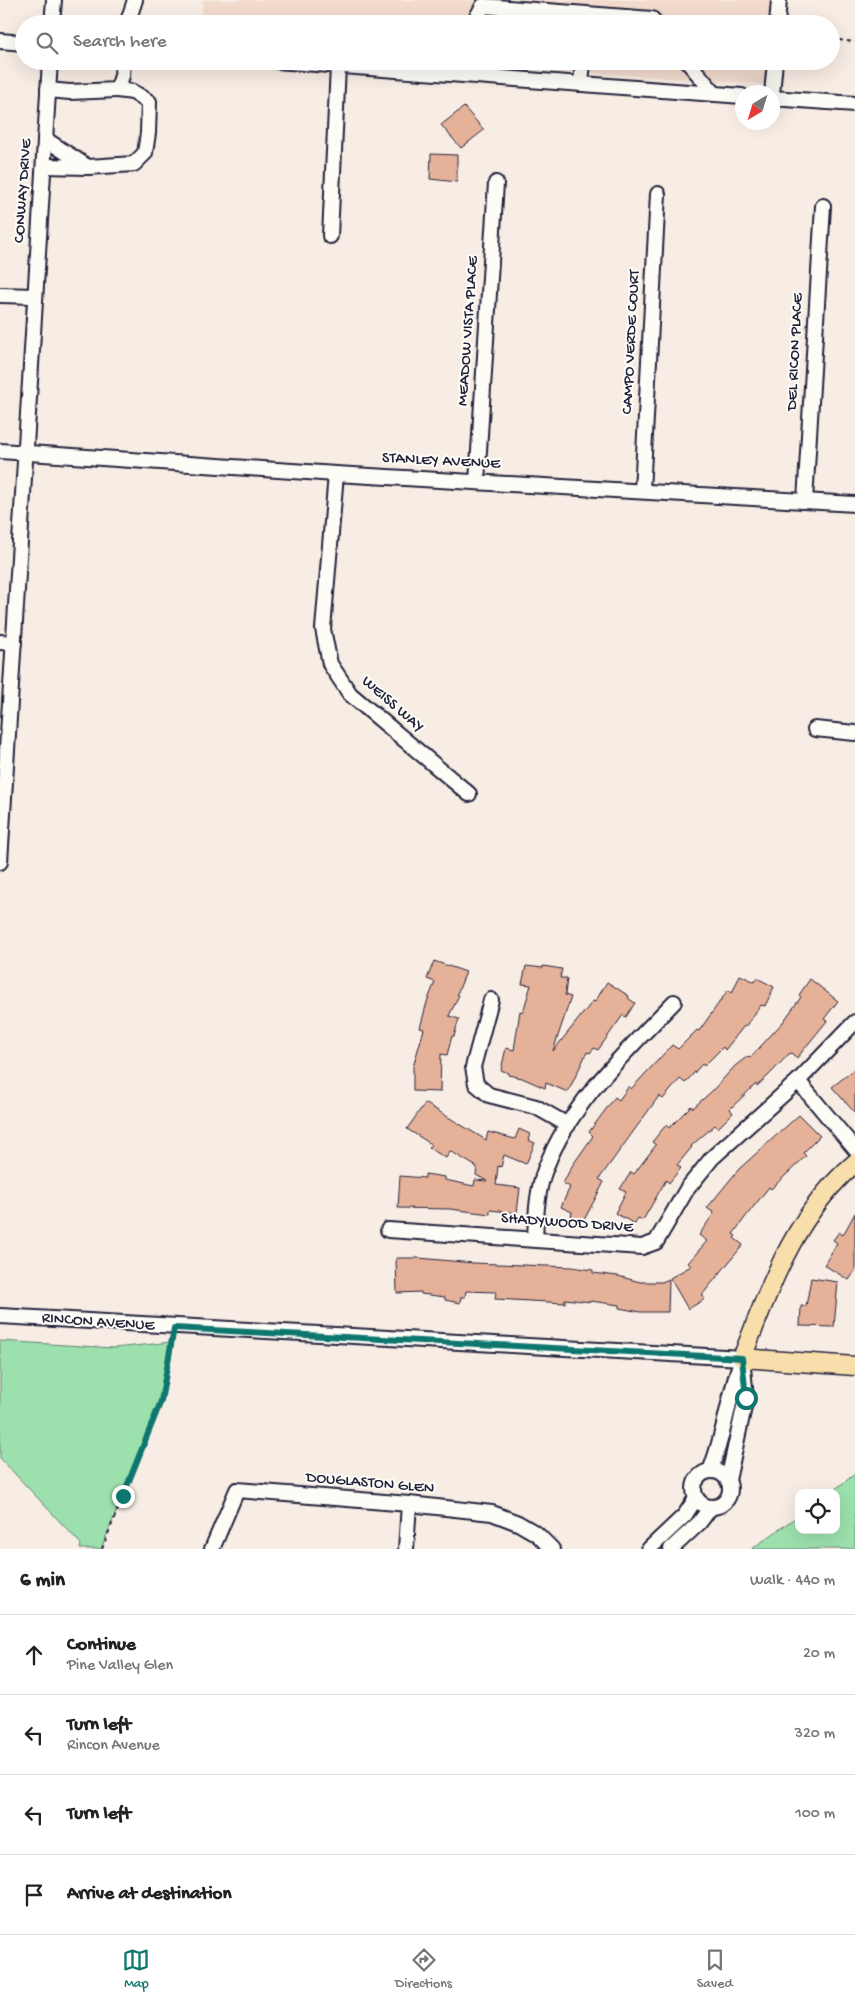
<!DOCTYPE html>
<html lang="en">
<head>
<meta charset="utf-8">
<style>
	body { margin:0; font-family:"Gochi Hand",sans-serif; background:#f6f6f6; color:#222 }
	.controls { position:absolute; right:15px; bottom:15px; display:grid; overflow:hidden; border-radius:10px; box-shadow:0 5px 20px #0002 }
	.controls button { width:45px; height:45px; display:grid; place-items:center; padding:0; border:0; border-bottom:1px solid #e0e0e0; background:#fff; color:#222; font:25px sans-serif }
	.compass { position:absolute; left:735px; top:85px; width:45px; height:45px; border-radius:50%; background:#fff; box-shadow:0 5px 20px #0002; rotate:218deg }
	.stop { position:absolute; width:15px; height:15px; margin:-11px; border:4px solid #0f766e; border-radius:50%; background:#fff }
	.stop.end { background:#0f766e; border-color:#fff; box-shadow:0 1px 5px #0008 }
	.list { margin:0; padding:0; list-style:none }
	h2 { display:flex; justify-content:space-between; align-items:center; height:65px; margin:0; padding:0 20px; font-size:21px }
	h2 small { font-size:16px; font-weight:400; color:#767676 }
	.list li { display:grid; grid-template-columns:32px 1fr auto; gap:15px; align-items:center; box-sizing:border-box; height:80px; padding:0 20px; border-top:1px solid #e0e0e0 }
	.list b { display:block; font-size:19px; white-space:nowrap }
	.list p { margin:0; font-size:16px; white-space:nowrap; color:#767676 }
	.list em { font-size:16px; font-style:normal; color:#767676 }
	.icon { flex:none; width:28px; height:28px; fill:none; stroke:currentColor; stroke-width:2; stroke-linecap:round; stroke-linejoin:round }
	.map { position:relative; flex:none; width:855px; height:1549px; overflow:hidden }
	.search { position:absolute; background:#fff; box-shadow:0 5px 20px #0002; left:15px; right:15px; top:15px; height:55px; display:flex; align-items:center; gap:12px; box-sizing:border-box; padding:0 18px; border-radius:28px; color:#767676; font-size:19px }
	.sheet { height:385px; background:#fff }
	nav { display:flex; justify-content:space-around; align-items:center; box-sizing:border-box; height:70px; border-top:1px solid #e0e0e0; background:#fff; font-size:14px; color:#767676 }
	nav a { display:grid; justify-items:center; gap:2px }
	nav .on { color:#0f766e }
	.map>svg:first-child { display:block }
	.built { fill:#f3dbce }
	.green { fill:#9ce1ad; stroke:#5f8274 }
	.building { fill:#e6b199; stroke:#22223b }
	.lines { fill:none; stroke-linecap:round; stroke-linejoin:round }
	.minor-casing { stroke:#22223b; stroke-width:18 }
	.major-casing { stroke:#22223b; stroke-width:21 }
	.path { stroke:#22223b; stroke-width:2; stroke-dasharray:4 4; stroke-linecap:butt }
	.minor { stroke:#fdfcf7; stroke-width:14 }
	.major { stroke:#f8deab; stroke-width:18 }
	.route { stroke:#0f766e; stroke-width:6 }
	.labels { text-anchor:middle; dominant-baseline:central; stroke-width:4; stroke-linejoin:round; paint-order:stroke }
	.street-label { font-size:16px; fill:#22223b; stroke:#fdfcf7 }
</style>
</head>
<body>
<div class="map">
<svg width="855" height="1549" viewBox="0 0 855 1549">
	<rect width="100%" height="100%" fill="#f8ede4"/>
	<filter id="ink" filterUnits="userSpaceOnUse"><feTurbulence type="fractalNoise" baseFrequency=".02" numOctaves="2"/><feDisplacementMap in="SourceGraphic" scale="10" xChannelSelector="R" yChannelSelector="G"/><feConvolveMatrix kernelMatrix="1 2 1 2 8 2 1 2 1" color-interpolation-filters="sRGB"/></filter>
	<g filter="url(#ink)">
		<g class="built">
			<path d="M203,0H770L769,24H201Z"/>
			<path d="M404,61H766L765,84Z"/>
		</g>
		<g class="green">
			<path d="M0,1341L114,1348L172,1342L161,1401L101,1549H80L81,1544L0,1458Z"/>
			<path d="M855,1474V1549H752L799,1515V1530H836V1493H830Z"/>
		</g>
		<g class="building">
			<path d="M464,107L484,130L461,148L441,125Z"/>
			<path d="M431,154L457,155V182L430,179Z"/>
			<path d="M434,961L466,972L457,994L459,995L449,1016L459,1019L454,1036H452L447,1055L441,1054L440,1092L413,1091V1067L424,1029L420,1028L427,1002L435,982L427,979Z"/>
			<path d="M526,966L543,968V966L562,969L560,978H567L565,995L571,997L553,1051L593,1001L595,1002L607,982L629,996L628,998L635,1003L626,1017L623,1015L598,1050L594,1048L590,1053L587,1052L568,1092L546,1083L545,1088L522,1078L508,1075V1073L501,1070L506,1048L514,1050L520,1011L523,1012L531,985L522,984Z"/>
			<path d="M740,975L755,982L757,978L774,987L765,1006L761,1005L745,1027L744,1026L725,1050L723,1047L704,1066L702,1064L685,1083L680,1079L663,1099L659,1096L599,1179L604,1182L583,1222L571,1217L572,1212L561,1207L570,1187L563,1183L572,1166L593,1136L589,1132L615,1097L619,1100L629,1086L631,1089L672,1045L678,1049L697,1030L699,1031L728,990L732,993Z"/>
			<path d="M810,979L838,1001L824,1019L827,1021L809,1043L797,1058L791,1053L789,1054L769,1075L757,1086L756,1084L730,1109L733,1113L718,1128L715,1125L691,1146L692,1147L677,1165L681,1168L669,1183L666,1180L643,1220L638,1218L635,1224L615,1213L626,1192L620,1189L631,1172L634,1174L656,1145L652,1142L666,1125L669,1128L691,1106L693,1108L712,1091L735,1066L748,1056L750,1058L783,1022L801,997L799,995Z"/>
			<path d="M855,1069V1113L832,1087Z"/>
			<path d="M425,1103L486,1140L488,1132L515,1139L519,1129L530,1134L528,1140L535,1143L526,1164L504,1155L501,1167L498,1166L496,1185L520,1188L517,1213L490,1210V1214L450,1209L398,1208L400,1176L425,1178V1174L445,1177V1180L474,1186L475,1180L487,1181L476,1175L477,1167L450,1151L446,1158L429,1148L431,1144L407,1129Z"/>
			<path d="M799,1115L820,1136L803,1153L806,1156L771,1189L769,1187L747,1215L733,1234L736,1236L734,1238L743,1245L702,1295L705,1299L688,1309L670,1278L691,1266L688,1263L707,1241L699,1235L714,1213L707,1208L739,1169Z"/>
			<path d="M855,1213V1271L849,1280L824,1265L837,1243L833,1240L839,1232L843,1235Z"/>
			<path d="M396,1258H419L473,1263L572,1267L593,1270V1273L618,1276L640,1282H662L669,1279L668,1312H640L619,1308V1305L591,1301V1302L565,1299V1303L495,1299L496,1292L466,1291L465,1297H461L460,1303L445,1300V1297L421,1294V1292L397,1293Z"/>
			<path d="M811,1278L838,1282L834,1327L800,1326L801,1306H806Z"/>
		</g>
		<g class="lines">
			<g class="minor-casing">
				<g id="minor">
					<path d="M52,24L54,0"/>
					<path d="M127,24L135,0"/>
					<path d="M473,24L483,6L652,19L656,24"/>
					<path d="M777,24L779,0"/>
					<path d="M0,41L24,43"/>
					<path d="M276,61L742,96"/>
					<path d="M687,61L715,94"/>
					<path d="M581,84L583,61"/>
					<path d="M48,90L70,92L117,90L122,76L123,61"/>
					<path d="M772,94L775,61"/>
					<path d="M772,98L855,104"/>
					<path d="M44,166L88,167L45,139"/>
					<path d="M88,167L134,164L145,153L148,133L149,102L133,92L117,90"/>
					<path d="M330,236L338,66"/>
					<path d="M0,295L34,296"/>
					<path d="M0,451L336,474L855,504"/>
					<path d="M336,474L323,629L330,664L350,694L469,794"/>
					<path d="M477,482L496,183"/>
					<path d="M642,491L658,194"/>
					<path d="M805,501L823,206"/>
					<path d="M0,642L14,643"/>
					<path d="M815,729L855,733"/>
					<path d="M0,862L50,61"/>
					<path d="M491,1000L473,1067L476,1084L489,1095L536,1107L568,1125"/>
					<path d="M798,1081L855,1149"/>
					<path d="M388,1230L642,1247L656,1242L687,1189L712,1158L798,1081L855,1022"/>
					<path d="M535,1239C536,1215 537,1189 546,1167C571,1102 627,1051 674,1002"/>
					<path d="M0,1316L742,1358"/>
					<circle cx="712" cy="1489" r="18"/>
					<path d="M710,1471C724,1436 728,1399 740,1364"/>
					<path d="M728,1480L746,1398L742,1358"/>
					<path d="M212,1549L237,1490L409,1504L492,1513L518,1523L537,1534L552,1549"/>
					<path d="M406,1549L409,1504"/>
					<path d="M649,1549L685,1515L696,1498"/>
					<path d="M671,1549L699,1523L711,1507"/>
				</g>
			</g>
			<g class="major-casing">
				<path id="major" d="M855,1163C794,1215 770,1287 742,1358L855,1366"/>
			</g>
			<g class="path">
				<path d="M831,39L855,42"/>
				<path d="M102,1549L161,1401L172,1340"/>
			</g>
			<use href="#minor" class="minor"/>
			<use href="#major" class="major"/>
		</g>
	</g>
	<g class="lines" filter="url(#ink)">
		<path class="route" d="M123,1496L161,1401L174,1328L742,1358L746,1398"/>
	</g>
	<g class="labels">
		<g class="street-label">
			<text transform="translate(24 191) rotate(-86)">CONWAY DRIVE</text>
			<text transform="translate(469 331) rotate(-86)">MEADOW VISTA PLACE</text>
			<text transform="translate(632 342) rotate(-87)">CAMPO VERDE COURT</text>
			<text transform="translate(796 352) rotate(-87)">DEL RICON PLACE</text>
			<text transform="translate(441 462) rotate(3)">STANLEY AVENUE</text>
			<text transform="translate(392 705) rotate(41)">WEISS WAY</text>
			<text transform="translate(567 1224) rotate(4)">SHADYWOOD DRIVE</text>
			<text transform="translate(98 1323) rotate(4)">RINCON AVENUE</text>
			<text transform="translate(370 1484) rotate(5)">DOUGLASTON GLEN</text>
		</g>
	</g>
</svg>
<div class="controls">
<button><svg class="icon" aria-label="locate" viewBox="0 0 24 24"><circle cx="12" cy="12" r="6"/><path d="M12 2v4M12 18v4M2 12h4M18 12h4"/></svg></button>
</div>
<svg class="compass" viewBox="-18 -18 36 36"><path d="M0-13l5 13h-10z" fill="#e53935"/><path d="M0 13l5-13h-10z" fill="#767676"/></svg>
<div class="stop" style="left:746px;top:1398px"></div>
<div class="stop end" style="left:123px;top:1496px"></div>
<div class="search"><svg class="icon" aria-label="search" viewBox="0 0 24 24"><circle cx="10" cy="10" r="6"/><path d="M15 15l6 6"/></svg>Search here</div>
</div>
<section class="sheet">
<h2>6 min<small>Walk · 440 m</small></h2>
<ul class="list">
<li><svg class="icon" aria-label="ahead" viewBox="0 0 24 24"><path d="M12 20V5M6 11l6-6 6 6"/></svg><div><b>Continue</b><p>Pine Valley Glen</p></div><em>20 m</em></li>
<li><svg class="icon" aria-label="left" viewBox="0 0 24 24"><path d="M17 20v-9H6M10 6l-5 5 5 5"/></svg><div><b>Turn left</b><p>Rincon Avenue</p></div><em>320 m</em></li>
<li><svg class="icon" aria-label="left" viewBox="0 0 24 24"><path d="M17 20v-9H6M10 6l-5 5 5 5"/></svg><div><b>Turn left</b></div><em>100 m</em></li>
<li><svg class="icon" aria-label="arrive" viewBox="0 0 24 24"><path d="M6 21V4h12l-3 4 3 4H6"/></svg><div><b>Arrive at destination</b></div></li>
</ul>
</section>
<nav>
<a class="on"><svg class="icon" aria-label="map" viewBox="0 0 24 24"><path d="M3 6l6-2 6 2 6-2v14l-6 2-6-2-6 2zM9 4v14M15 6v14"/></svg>Map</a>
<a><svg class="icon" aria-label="directions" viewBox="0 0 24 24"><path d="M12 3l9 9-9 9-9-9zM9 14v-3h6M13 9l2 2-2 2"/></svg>Directions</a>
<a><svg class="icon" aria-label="saved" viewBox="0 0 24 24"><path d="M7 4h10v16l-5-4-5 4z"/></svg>Saved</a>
</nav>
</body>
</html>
